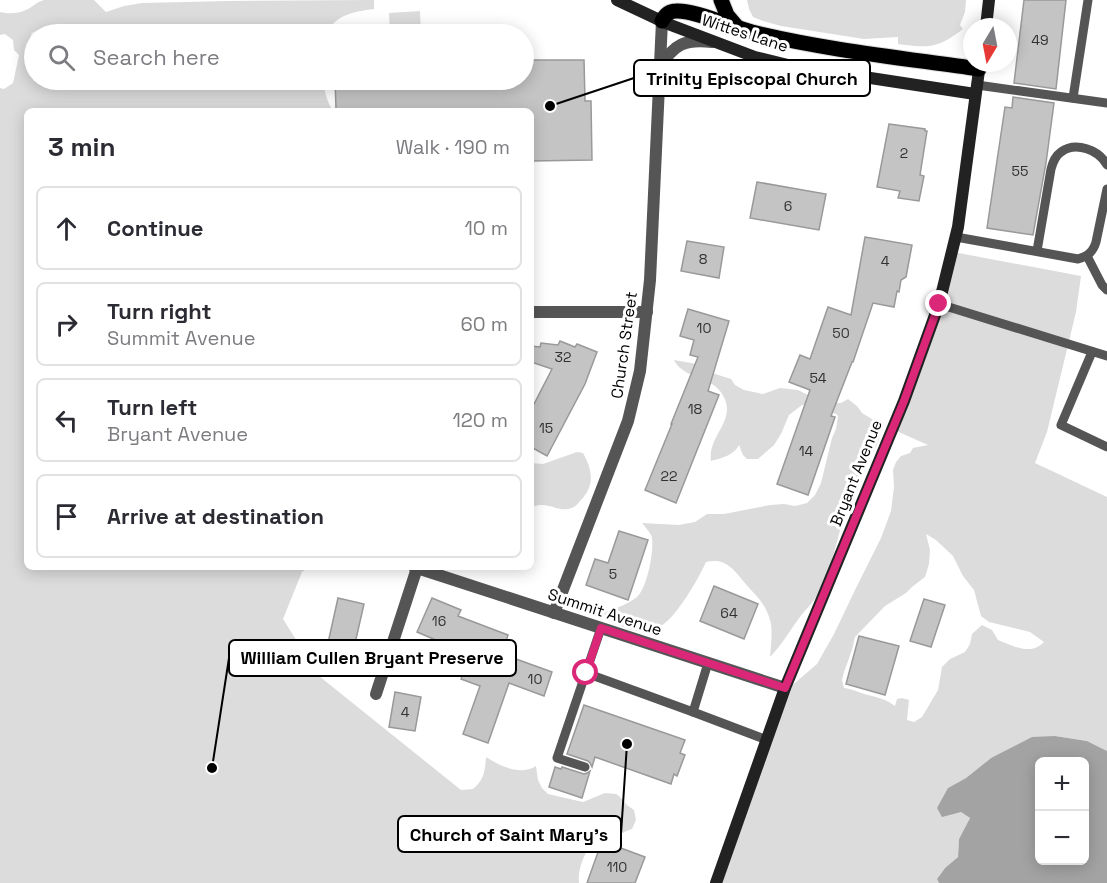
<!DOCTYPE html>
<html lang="en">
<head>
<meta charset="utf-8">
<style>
	body { margin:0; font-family:"Space Grotesk",sans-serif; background:#f7f7f7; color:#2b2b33 }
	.controls { position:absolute; right:18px; bottom:18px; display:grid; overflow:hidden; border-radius:9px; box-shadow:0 3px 15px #0003 }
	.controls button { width:54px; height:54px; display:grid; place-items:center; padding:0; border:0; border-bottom:2px solid #e1e1e2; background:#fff; color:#2b2b33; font:30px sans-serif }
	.compass { position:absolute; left:963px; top:18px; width:54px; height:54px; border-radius:50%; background:#fff; box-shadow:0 3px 15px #0003; rotate:190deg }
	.stop { position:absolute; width:18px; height:18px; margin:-14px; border:4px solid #db2777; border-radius:50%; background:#fff }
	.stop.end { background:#db2777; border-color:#fff; box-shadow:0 2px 6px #0008 }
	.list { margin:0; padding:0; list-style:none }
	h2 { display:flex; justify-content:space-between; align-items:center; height:78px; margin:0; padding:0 24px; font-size:26px }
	h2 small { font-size:20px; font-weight:400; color:#7c7c81 }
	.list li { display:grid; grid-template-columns:39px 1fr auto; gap:18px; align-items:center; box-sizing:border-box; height:84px; margin:0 12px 12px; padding:0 12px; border:2px solid #e1e1e2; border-radius:9px }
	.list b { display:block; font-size:22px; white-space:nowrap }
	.list p { margin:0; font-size:20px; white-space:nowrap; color:#7c7c81 }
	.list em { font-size:20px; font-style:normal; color:#7c7c81 }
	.icon { flex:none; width:33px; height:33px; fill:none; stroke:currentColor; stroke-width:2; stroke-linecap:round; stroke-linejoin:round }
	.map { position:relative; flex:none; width:1107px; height:883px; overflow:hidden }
	.search { position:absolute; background:#fff; box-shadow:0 3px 15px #0003; left:24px; top:24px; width:510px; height:66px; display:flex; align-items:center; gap:15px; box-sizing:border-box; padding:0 21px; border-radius:33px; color:#7c7c81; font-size:22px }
	.panel { position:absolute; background:#fff; box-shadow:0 3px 15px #0003; left:24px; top:108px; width:510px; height:462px; border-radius:9px }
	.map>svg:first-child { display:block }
	.green { fill:#dcdcdc; fill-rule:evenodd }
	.water { fill:#a3a3a3; fill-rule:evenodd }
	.building { fill:#c4c4c4; stroke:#999; stroke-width:1.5 }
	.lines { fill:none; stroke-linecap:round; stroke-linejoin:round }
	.primary-casing { stroke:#dbdbdb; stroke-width:17 }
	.lane { stroke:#555; stroke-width:9 }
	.street { stroke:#555; stroke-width:12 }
	.secondary { stroke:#222; stroke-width:12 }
	.primary { stroke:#000; stroke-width:15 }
	.route { stroke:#db2777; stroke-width:8 }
	.labels { text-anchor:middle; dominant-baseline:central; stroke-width:6; stroke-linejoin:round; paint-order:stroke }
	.number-label { font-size:14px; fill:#313131 }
	.street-label { font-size:16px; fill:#000; stroke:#fff }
	.leader { fill:none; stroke:#000; stroke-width:2 }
	.callout-dot { fill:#000; stroke:#fff; stroke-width:2 }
	.callout { fill:#fff; stroke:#000; stroke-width:2 }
	.callout-label { font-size:18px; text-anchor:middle; font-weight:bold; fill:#000 }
</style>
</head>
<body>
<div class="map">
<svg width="1107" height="883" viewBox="0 0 1107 883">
	<rect width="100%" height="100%" fill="#fff"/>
	<g class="green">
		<path d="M44,0H94L106,12L124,6L142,3L228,1L374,0V9C354,12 335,14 327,34H176L172,29L159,30L154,28L150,29L148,34C130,35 118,37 102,27L94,30L91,34H37L38,30L32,33L30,38C33,45 31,51 32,58L34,60V80H323C324,90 327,102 333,111H27V567H308L302,572L283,619L319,676L461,790L473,789C484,780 485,771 486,757C500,766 520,776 536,766L538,780L542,788L548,794L583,802L605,793L616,794L619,796L627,805L634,810L636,820L632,829C626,831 619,835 613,836C608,837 603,836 598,839C586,846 577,870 579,883H0V88L4,89L13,83L19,55L14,50L13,40L5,34L0,35V12C9,14 17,14 26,10C33,7 36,2 44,0Z"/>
		<path d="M747,0H966L965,12L960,25L963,29C937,49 929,48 898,44V37L864,39L781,26L763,21L753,17L749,9Z"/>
		<path d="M420,11L421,34H390L389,13Z"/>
		<path d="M953,252L1081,276L1076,312L1047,432L1035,463L1107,497V751L1087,741L1055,736L991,758L966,778L948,788L961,812L970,818L959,839L958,857L945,868L937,879L939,883H721L788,689L817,664L834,634L856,588L881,538L891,511L894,487L893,470L896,462L901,456L910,453L913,448L928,445L892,429ZM926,534L936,540L953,556L963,576L974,590L981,616L989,622L1030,632L1044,642C1031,656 1013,646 998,640L992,630L982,625L972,634L970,644L965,652L950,659L942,667L938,690L922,717L914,722L907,720L909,700L902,698L897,699L895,706C886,699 879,698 868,695C860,693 853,689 844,688L842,680L844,672L852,650L855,637L885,606L906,593L912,587L925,577L929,564L930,550Z"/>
		<path d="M674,360L697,364L709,372L731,379L735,385L744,390L763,394L780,388L798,390L810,396L837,403H841L848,399L857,406L862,413L880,424C885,442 863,466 856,482C839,519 837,560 817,595C813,603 806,609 800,617C790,630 782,645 770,657C771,645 773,631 770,620C765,602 755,595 744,582C738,575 733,567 724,563C718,560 712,561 706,562C699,578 675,620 659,627C653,630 642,631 636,631C623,629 612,620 602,613C614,609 627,605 637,597C647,588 654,552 652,538C651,533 645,527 642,523L679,525L695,522L707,514H724L770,505L784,504L795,506L807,503L815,495L821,483L832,438L836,429L838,416L836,414L810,406L802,405L789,415L781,434L774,445L758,459H747L743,455L739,445C734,455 722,458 711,461C707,434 741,419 720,391C708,376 683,378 674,360Z"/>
		<path d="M577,452L583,453C593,471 595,486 580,501C577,505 574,508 568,509C554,511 549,501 531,507V463L543,464Z"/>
	</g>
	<path class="water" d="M1055,736L1087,741L1107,751V883H939L937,879L945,868L958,857L959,839L970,818L961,812L942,817L937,808L948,788L966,778L991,758L1032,737ZM1040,762H1084V860H1040Z"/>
	<g class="building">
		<path d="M1024,0H1066L1056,89L1014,83Z"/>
		<path d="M524,60H584L585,101H591L592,160L531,161V111H359V109H336L335,80H524Z"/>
		<path d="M1013,97L1054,103L1046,163L1033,235L987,228L1005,107L1012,108Z"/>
		<path d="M889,124L925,129V131H927L920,175L924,176L919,201L898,198L900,191L877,187Z"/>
		<path d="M757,182L826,194L819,230L750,218Z"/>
		<path d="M865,237L912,245L906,277L901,280L899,292L897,291L894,307L873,303L853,362H852L831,416L835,417L808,495L777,484L810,390L789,382L800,355L810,359L828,307L851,315Z"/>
		<path d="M687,241L724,247L719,278L681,271Z"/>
		<path d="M688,309L729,321L708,391L719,395L676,503L645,490L672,424H671L698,357L690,355L694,340L680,336Z"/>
		<path d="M560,341L575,347L577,344L597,352L585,384L547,456L531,447V410L552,369L531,362V346L540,347L541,343L558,345Z"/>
		<path d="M619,531L648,540L628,600L586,585L595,559L608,563Z"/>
		<path d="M714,586L758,604L744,639L700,621Z"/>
		<path d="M338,598L364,604L354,648L328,643Z"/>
		<path d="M432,598L461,610L458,616L508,635L502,654L552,672L544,696L509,683L488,743L463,734L480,686L461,679L471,655L417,632Z"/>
		<path d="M924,599L945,605L931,647L910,641Z"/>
		<path d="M859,636L899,646L885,695L846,684Z"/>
		<path d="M395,692L421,697L415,731L389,727Z"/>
		<path d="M584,705L685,740L680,753L685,755L677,776L674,774L671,784L595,757L592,767L590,763L588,761L567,754Z"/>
		<path d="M555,767L561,769L562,767L584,774L587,773L590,771L582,798L549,787Z"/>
		<path d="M602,841L645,857L635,883H587Z"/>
	</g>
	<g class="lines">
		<g class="primary-casing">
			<g id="primary">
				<path d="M721,0L727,15L738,28"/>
				<path d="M662,21C665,15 669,11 676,11C695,10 732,27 752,32C826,50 903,58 979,69"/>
			</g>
		</g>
		<g class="lane">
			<path d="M977,85L1107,103"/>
			<path d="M1073,98L1088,0"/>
			<path d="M956,237L1078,259C1088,256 1093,252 1096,242L1107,189"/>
			<path d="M1037,251L1051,169C1053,162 1055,156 1061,152C1076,141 1099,150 1107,165"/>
			<path d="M1087,256L1102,285L1107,290"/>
			<path d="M939,304L1107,356"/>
			<path d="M1092,352L1061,425L1107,447"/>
			<path d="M708,663L693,712L767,740"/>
			<path d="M586,673L693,712"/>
			<path d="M585,767L557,758L601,628"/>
		</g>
		<g class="street">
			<path d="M660,68C673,44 685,39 712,42"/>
			<path d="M531,312H647"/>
			<path d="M414,567L785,688"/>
			<path d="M554,613L628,421L640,371L650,280L662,21"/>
			<path d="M376,694L417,568"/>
		</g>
		<g class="secondary">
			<path d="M617,0L668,24L755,57L792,66L975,94"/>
			<path d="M986,27L989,0"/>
			<path d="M716,883L785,688L904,401L939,304L958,227L980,63"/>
		</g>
		<use href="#primary" class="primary"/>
	</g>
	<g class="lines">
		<path class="route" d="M586,673L601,628L785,688L904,401L939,304"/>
	</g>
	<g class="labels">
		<g class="number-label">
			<text x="1040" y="40">49</text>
			<text x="904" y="153">2</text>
			<text x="1020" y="171">55</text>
			<text x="788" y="206">6</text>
			<text x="703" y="259">8</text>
			<text x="885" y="261">4</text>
			<text x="704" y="328">10</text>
			<text x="841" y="333">50</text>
			<text x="563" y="357">32</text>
			<text x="818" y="378">54</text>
			<text x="695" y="409">18</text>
			<text x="546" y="428">15</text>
			<text x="806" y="451">14</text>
			<text x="669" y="476">22</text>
			<text x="613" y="574">5</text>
			<text x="729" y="613">64</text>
			<text x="439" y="621">16</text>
			<text x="535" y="679">10</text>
			<text x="405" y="712">4</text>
			<text x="617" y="867">110</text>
		</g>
		<g class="street-label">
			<text transform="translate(745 33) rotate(18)">Wittes Lane</text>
			<text transform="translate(624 345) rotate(-82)">Church Street</text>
			<text transform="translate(856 473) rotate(-68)">Bryant Avenue</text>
			<text transform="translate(605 612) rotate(18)">Summit Avenue</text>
		</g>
	</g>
	<path class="leader" d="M550 106L634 78M212 768L229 658M627 744L621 834"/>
	<g class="callout-dot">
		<circle cx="550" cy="106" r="6"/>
		<circle cx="212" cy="768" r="6"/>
		<circle cx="627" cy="744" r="6"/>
	</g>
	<g class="callout">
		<rect x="634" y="60" width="236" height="36" rx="6"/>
		<rect x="229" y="640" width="287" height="36" rx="6"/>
		<rect x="398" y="816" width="223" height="36" rx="6"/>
	</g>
	<g class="callout-label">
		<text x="752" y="85">Trinity Episcopal Church</text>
		<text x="372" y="664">William Cullen Bryant Preserve</text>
		<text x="509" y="841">Church of Saint Mary's</text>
	</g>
</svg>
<div class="controls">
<button>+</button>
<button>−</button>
</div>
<svg class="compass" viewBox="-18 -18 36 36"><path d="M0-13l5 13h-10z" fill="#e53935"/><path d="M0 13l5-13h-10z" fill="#7c7c81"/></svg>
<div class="stop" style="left:586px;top:673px"></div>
<div class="stop end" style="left:939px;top:304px"></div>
<div class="search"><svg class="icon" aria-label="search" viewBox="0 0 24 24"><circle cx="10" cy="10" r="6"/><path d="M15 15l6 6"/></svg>Search here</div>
<section class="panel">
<h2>3 min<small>Walk · 190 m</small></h2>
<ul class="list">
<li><svg class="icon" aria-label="ahead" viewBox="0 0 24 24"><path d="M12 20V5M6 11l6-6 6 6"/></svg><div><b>Continue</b></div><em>10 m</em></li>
<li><svg class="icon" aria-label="right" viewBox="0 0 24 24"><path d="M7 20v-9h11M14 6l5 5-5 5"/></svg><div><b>Turn right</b><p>Summit Avenue</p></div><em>60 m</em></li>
<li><svg class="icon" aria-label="left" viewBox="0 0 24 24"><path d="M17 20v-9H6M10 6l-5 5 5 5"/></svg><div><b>Turn left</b><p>Bryant Avenue</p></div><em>120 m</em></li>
<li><svg class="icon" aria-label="arrive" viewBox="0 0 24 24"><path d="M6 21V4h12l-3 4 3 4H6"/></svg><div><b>Arrive at destination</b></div></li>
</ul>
</section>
</div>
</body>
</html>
